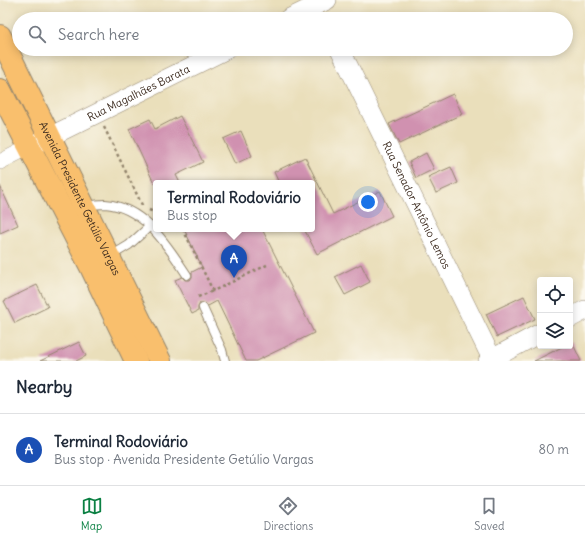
<!DOCTYPE html>
<html lang="en">
<head>
<meta charset="utf-8">
<style>
	body { margin:0; font-family:Delius,sans-serif; background:#f6f6f7; color:#1f2937 }
	.controls { position:absolute; right:12px; bottom:12px; display:grid; overflow:hidden; border-radius:4px; box-shadow:0 2px 10px #0003 }
	.controls button { width:36px; height:36px; display:grid; place-items:center; padding:0; border:0; border-bottom:1px solid #e0e1e3; background:#fff; color:#1f2937; font:20px sans-serif }
	.you { position:absolute; left:368px; top:202px; width:14px; height:14px; margin:-10px; border:3px solid #fff; border-radius:50%; background:#1a73e8; box-shadow:0 0 0 6px #1a73e833 }
	.badge { display:grid; place-items:center; width:26px; height:26px; border-radius:50%; background:#0b8043; color:#fff; font-size:13px; font-weight:700 }
	.pin { position:absolute; translate:-50% -33px; filter:drop-shadow(0 1px 2px #0008) }
	.pin::after { content:''; position:absolute; top:21px; width:14px; height:12px; background:inherit; clip-path:polygon(0 0,100% 0,50% 100%) }
	.popup { position:absolute; left:153px; top:180px; width:162px; height:52px; box-sizing:border-box; display:grid; place-content:center; border-radius:4px; background:#fff; filter:drop-shadow(0 1px 3px #0005); font-size:13px; white-space:nowrap; color:#747a83 }
	.popup b { font-size:15px; color:#1f2937 }
	.popup::after { content:''; position:absolute; left:50%; top:100%; margin-left:-8px; border:8px solid transparent; border-top-color:#fff }
	.list { margin:0; padding:0; list-style:none }
	h2 { display:flex; justify-content:space-between; align-items:center; height:52px; margin:0; padding:0 16px; font-size:17px }
	h2 small { font-size:13px; font-weight:400; color:#747a83 }
	.list li { display:grid; grid-template-columns:26px 1fr auto; gap:12px; align-items:center; box-sizing:border-box; height:72px; padding:0 16px; border-top:1px solid #e0e1e3 }
	.list b { display:block; font-size:15px; white-space:nowrap }
	.list p { margin:0; font-size:13px; white-space:nowrap; color:#747a83 }
	.list em { font-size:13px; font-style:normal; color:#747a83 }
	.icon { flex:none; width:22px; height:22px; fill:none; stroke:currentColor; stroke-width:2; stroke-linecap:round; stroke-linejoin:round }
	.map { position:relative; flex:none; width:585px; height:361px; overflow:hidden }
	.search { position:absolute; background:#fff; box-shadow:0 2px 10px #0003; left:12px; right:12px; top:12px; height:44px; display:flex; align-items:center; gap:10px; box-sizing:border-box; padding:0 14px; border-radius:22px; color:#747a83; font-size:15px }
	.sheet { height:124px; background:#fff }
	nav { display:flex; justify-content:space-around; align-items:center; box-sizing:border-box; height:56px; border-top:1px solid #e0e1e3; background:#fff; font-size:11px; color:#747a83 }
	nav a { display:grid; justify-items:center; gap:2px }
	nav .on { color:#0b8043 }
	.map>svg:first-child { display:block }
	.building { fill:#d091b0 }
	.lines { fill:none; stroke-linecap:round; stroke-linejoin:round }
	.service-casing { stroke:#92846c; stroke-width:10 }
	.minor-casing { stroke:#92846c; stroke-width:16 }
	.tertiary-casing { stroke:#92846c; stroke-width:20 }
	.trunk-casing { stroke:#92846c; stroke-width:24 }
	.path { stroke:#92846c; stroke-width:2.5; stroke-dasharray:3 3; stroke-linecap:butt }
	.service { stroke:#fff; stroke-width:8 }
	.minor { stroke:#fff; stroke-width:15 }
	.tertiary { stroke:#fff; stroke-width:19 }
	.trunk { stroke:#f9bf6d; stroke-width:22 }
	.labels { text-anchor:middle; dominant-baseline:central; stroke-width:3.5; stroke-linejoin:round; paint-order:stroke }
	.street-label { font-size:11px; fill:#3b2a1e; stroke:#fbf7ec }
</style>
</head>
<body>
<div class="map">
<svg width="585" height="361" viewBox="0 0 585 361">
	<rect width="100%" height="100%" fill="#fbf7ec"/>
	<filter id="ink" filterUnits="userSpaceOnUse"><feTurbulence type="fractalNoise" baseFrequency=".025" numOctaves="2"/><feDisplacementMap in="SourceGraphic" scale="8" xChannelSelector="R" yChannelSelector="G"/><feConvolveMatrix kernelMatrix="1 2 1 2 8 2 1 2 1" color-interpolation-filters="sRGB"/></filter>
	<filter id="wash" filterUnits="userSpaceOnUse"><feTurbulence type="fractalNoise" baseFrequency=".012" numOctaves="4" result="noise"/><feDisplacementMap in="SourceGraphic" scale="16" xChannelSelector="R" yChannelSelector="G"/><feGaussianBlur stdDeviation="0.9" result="paint"/><feColorMatrix in="noise" values="0 0 0 0 0 0 0 0 0 0 0 0 0 0 0 0 0 1.4 0 .05"/><feComposite in="paint" operator="in"/></filter>
	<g filter="url(#wash)">
		<rect width="100%" height="100%" fill="#eadfbb"/>
		<g id="blocks">
			<g class="building">
				<path d="M453,94L462,114L399,144L389,124Z"/>
				<path d="M180,116L203,162L176,175L180,183H154L129,129L150,119L155,129Z"/>
				<path d="M241,131L252,156L235,164L223,139Z"/>
				<path d="M426,153L434,169L416,178L409,162Z"/>
				<path d="M305,157L333,214L380,191L392,216L317,254L304,229H312V183H279L274,172Z"/>
				<path d="M451,167L458,183L436,193L428,177Z"/>
				<path d="M0,186L18,225L0,233Z"/>
				<path d="M184,229H262L314,333L256,361H246L217,301L208,306L204,303H200L198,307V311L192,314L175,280L182,277L185,280H190L192,277V272L202,267Z"/>
				<path d="M361,264L370,282L345,295L335,277Z"/>
				<path d="M37,285L48,307L15,323L4,301Z"/>
				<path d="M524,296L535,319L497,337L486,314Z"/>
				<path d="M79,342L86,356L76,361H40Z"/>
				<path d="M572,342L581,361H534L564,346H570V343Z"/>
			</g>
		</g>
	</g>
	<g filter="url(#ink)">
		<use href="#blocks" fill-opacity="0" stroke="#92846c" stroke-width="1"/>
		<g class="lines">
			<g class="service-casing">
				<g id="service">
					<path d="M86,206C92,205 99,204 105,204C144,207 167,245 187,275"/>
					<path d="M109,257L129,245L150,226"/>
					<path d="M203,308L222,350L225,361"/>
				</g>
			</g>
			<g class="minor-casing">
				<path id="minor" d="M0,162L29,147"/>
			</g>
			<g class="tertiary-casing">
				<g id="tertiary">
					<path d="M288,19L327,0"/>
					<path id="s1" d="M340,49L493,361"/>
					<path id="s2" d="M29,147L227,49"/>
					<path d="M570,318L585,310"/>
					<path d="M488,361L540,333"/>
				</g>
			</g>
			<g class="trunk-casing">
				<g id="trunk">
					<path id="s3" d="M0,36L160,361"/>
					<path d="M0,90L91,267L136,361"/>
				</g>
			</g>
			<g class="path">
				<path d="M104,127L143,207"/>
				<path d="M149,210L156,213"/>
				<path d="M183,229L213,291L267,265"/>
				<path d="M198,297L213,291"/>
			</g>
			<use href="#service" class="service"/>
			<use href="#minor" class="minor"/>
			<use href="#tertiary" class="tertiary"/>
			<use href="#trunk" class="trunk"/>
		</g>
	</g>
	<g class="labels">
		<g class="street-label">
			<text stroke="none"><textPath href="#s2" startOffset="122">Rua Magalhães Barata</textPath></text>
			<text stroke="none"><textPath href="#s3" startOffset="181">Avenida Presidente Getúlio Vargas</textPath></text>
			<text stroke="none"><textPath href="#s1" startOffset="174">Rua Senador Antônio Lemos</textPath></text>
		</g>
	</g>
</svg>
<div class="controls">
<button><svg class="icon" aria-label="locate" viewBox="0 0 24 24"><circle cx="12" cy="12" r="6"/><path d="M12 2v4M12 18v4M2 12h4M18 12h4"/></svg></button>
<button><svg class="icon" aria-label="layers" viewBox="0 0 24 24"><path d="M12 4l9 5-9 5-9-5zM3 14l9 5 9-5"/></svg></button>
</div>
<div class="you"></div>
<div class="pin badge" style="left:234px;top:278px;background:#1a4fb4">A</div>
<div class="popup"><b>Terminal Rodoviário</b>Bus stop</div>
<div class="search"><svg class="icon" aria-label="search" viewBox="0 0 24 24"><circle cx="10" cy="10" r="6"/><path d="M15 15l6 6"/></svg>Search here</div>
</div>
<section class="sheet">
<h2>Nearby<small></small></h2>
<ul class="list">
<li><span class="badge" style="background:#1a4fb4">A</span><div><b>Terminal Rodoviário</b><p>Bus stop · Avenida Presidente Getúlio Vargas</p></div><em>80 m</em></li>
</ul>
</section>
<nav>
<a class="on"><svg class="icon" aria-label="map" viewBox="0 0 24 24"><path d="M3 6l6-2 6 2 6-2v14l-6 2-6-2-6 2zM9 4v14M15 6v14"/></svg>Map</a>
<a><svg class="icon" aria-label="directions" viewBox="0 0 24 24"><path d="M12 3l9 9-9 9-9-9zM9 14v-3h6M13 9l2 2-2 2"/></svg>Directions</a>
<a><svg class="icon" aria-label="saved" viewBox="0 0 24 24"><path d="M7 4h10v16l-5-4-5 4z"/></svg>Saved</a>
</nav>
</body>
</html>
